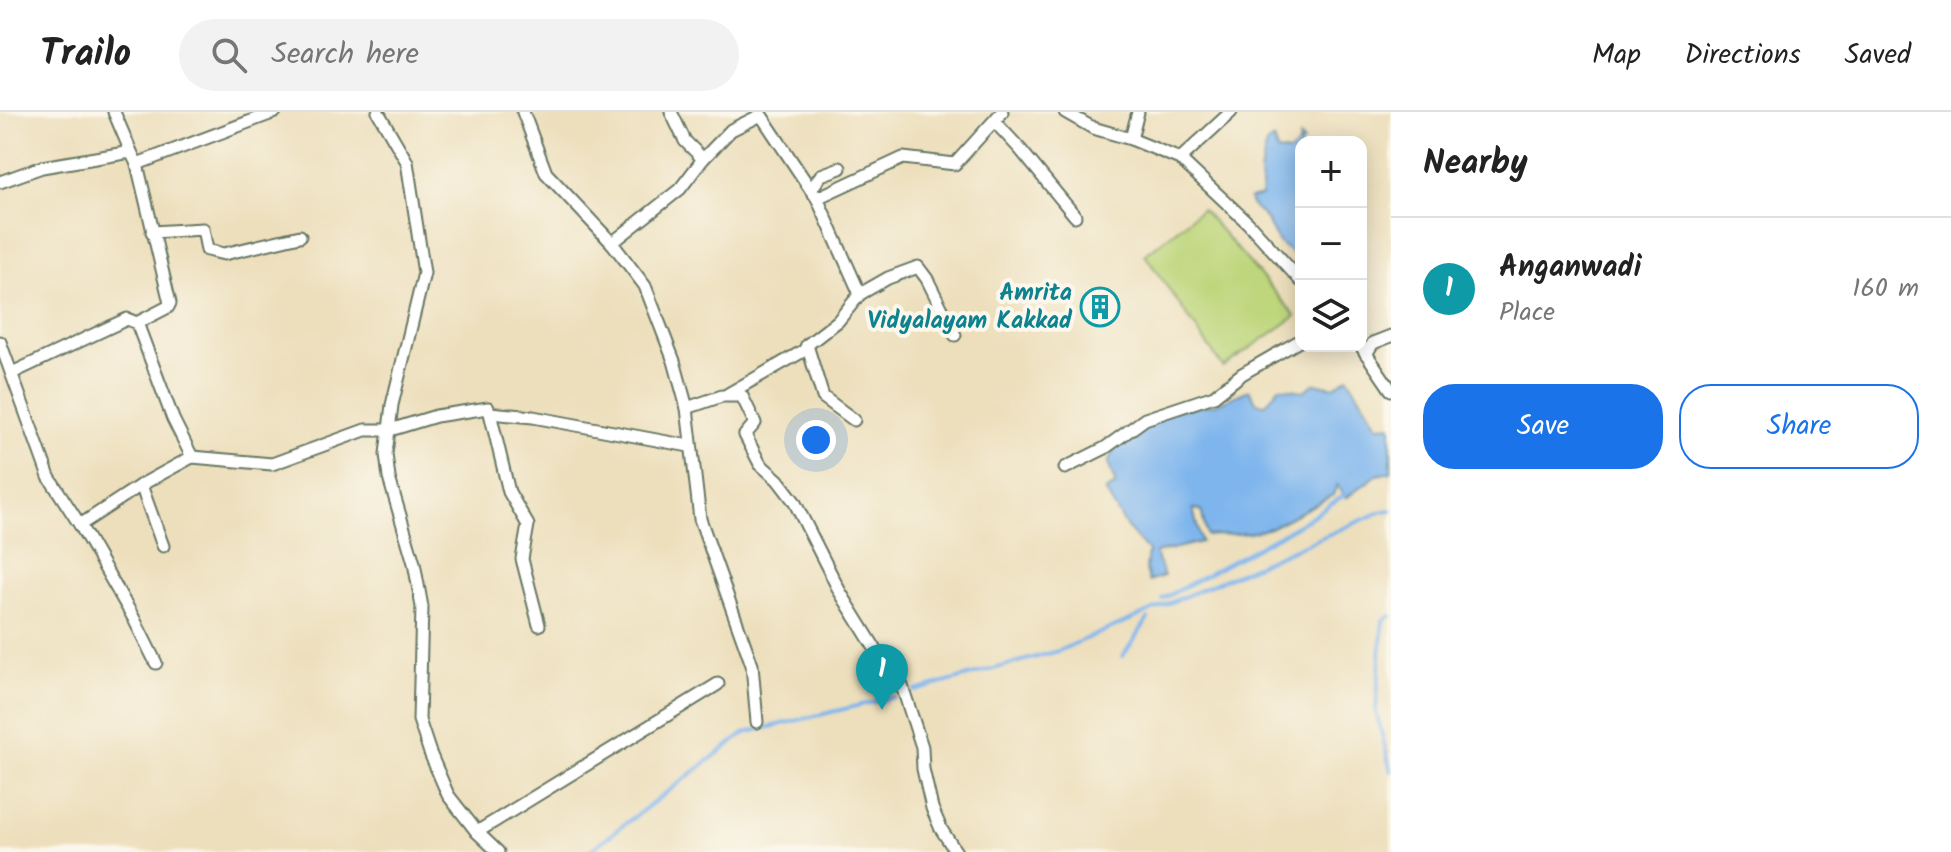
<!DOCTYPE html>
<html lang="en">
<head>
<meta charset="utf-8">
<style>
	body { margin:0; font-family:Kalam,sans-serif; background:#f2f2f2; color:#222 }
	.controls { position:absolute; right:24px; top:24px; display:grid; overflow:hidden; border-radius:16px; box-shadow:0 4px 20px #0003 }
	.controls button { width:72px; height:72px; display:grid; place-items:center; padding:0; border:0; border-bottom:2px solid #e0e0e0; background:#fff; color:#222; font:40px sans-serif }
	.you { position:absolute; left:816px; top:328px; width:28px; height:28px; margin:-20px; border:6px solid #fff; border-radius:50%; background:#1a73e8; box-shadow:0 0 0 12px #1a73e833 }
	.badge { display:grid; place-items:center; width:52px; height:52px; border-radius:50%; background:#1a73e8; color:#fff; font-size:26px; font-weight:700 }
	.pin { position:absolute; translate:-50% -66px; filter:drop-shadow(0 2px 4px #0008) }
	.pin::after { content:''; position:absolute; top:42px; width:28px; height:24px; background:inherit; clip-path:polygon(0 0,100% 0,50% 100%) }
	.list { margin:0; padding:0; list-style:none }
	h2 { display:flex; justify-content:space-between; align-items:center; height:104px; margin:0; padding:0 32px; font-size:34px }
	h2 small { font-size:26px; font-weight:400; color:#767676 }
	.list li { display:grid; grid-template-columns:52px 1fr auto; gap:24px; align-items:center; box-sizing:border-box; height:144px; padding:0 32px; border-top:2px solid #e0e0e0 }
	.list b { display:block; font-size:30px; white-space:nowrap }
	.list p { margin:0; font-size:26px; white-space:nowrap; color:#767676 }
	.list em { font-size:26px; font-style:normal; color:#767676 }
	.actions { display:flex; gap:16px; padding:24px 32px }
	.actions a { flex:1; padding:18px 0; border:2px solid #1a73e8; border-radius:32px; text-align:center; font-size:28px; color:#1a73e8 }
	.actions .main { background:#1a73e8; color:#fff }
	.icon { flex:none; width:44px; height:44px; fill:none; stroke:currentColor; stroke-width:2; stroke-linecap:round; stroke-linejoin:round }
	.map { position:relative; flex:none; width:1391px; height:740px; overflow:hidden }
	header { display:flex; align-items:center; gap:48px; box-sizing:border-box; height:112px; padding:0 40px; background:#fff; border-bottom:2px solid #e0e0e0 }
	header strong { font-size:38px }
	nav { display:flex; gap:44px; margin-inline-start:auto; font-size:28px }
	.search { width:560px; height:72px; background:#f2f2f2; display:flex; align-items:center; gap:20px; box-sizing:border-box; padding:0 28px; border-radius:44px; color:#767676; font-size:30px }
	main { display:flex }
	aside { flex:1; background:#fff }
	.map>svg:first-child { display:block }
	.green { fill:#bed67b; stroke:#6e8a58; stroke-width:2 }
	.water { fill:#7eb5ed; stroke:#4e7990; stroke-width:2 }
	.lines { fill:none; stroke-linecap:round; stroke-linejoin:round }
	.stream { stroke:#7eb5ed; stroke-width:4 }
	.street-casing { stroke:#677664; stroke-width:15 }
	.street { stroke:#fff; stroke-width:11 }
	.labels { text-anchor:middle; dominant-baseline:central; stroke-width:8; stroke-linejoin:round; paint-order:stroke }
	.culture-label { font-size:24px; font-weight:bold; fill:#0d838f; stroke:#fbf7ec; text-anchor:end }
</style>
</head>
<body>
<header>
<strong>Trailo</strong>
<div class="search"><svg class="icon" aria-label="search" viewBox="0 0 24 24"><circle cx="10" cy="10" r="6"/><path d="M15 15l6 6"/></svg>Search here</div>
<nav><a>Map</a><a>Directions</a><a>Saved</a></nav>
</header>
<main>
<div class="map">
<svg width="1391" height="740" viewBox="0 0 1391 740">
	<rect width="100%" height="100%" fill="#fbf7ec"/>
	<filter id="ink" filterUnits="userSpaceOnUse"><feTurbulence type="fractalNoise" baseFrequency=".0125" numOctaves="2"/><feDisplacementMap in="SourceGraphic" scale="16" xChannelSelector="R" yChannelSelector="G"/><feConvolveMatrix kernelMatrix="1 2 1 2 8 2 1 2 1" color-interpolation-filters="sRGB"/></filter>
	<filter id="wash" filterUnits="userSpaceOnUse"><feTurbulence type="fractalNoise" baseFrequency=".006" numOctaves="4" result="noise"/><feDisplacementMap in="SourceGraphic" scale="32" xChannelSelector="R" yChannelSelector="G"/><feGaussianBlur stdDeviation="1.8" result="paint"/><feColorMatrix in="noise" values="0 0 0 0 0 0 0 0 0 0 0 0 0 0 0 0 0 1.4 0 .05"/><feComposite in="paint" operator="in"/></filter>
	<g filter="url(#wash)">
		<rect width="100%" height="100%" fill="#eddfbc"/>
		<path class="green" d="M1202,97L1296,204L1223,255L1145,143Z"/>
		<g class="water">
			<path d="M1300,25L1304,30H1301V127L1294,142C1270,128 1276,118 1261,102C1255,95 1251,96 1249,87L1262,84L1260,60L1267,31L1274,27L1277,39L1289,41L1298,34Z"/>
			<path d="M1348,265L1378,314L1391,313V360L1377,363L1346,386L1337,373L1333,383L1270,416L1250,421L1207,424L1201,398L1193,397L1201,430L1155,441L1164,464L1149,469L1146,457L1148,439L1127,416L1105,379L1116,373L1108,351L1115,336L1171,299L1217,292L1249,278L1257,291L1266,292L1279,275L1304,279L1315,271L1334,275Z"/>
		</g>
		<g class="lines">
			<g class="stream">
				<path d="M1162,487L1300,412L1346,382"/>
				<path d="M1391,504L1383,508L1376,599L1391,659"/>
				<path d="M1123,544L1148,507"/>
				<path d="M915,579L1058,539L1383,399L1391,398"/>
				<path d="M588,740L745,621L894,585"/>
			</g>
		</g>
	</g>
	<g filter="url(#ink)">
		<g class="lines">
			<g class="street-casing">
				<g id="street">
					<path d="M114,0L131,40"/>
					<path d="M378,0L407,50L424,161L392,293L386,342L389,366L414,451L422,495L419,608L430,641L448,683L477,720L498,740"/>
					<path d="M523,0L546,61L612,131L645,174L674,249L687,296L722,284H742L755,311L745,323L760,352L778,368L794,389L840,480L889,559L902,574L922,635L923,657L932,696L941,717L956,740"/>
					<path d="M671,0L685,29L703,47"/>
					<path d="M1065,0L1093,16L1131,27L1180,47L1248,111L1301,169"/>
					<path d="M995,10L1020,37L1075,104"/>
					<path d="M1131,27L1138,0"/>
					<path d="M1180,47L1231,0"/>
					<path d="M137,52L170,191L168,195L137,211L173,307L192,345"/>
					<path d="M0,70L42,55L131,40L137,52L275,0"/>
					<path d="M811,78L817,86L860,182L888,166L918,155L927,167L955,223"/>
					<path d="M817,86L903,46L955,52L1002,0"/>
					<path d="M152,120L203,117L207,138L224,142L300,124"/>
					<path d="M612,131L680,77L703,47L731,18L761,3L811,78L821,63L840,56"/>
					<path d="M0,230L49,365L80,413L141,373L192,345L272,352L365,318H390L436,304L488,296L490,301L533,305L689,334"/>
					<path d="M807,233L823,285L854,308"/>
					<path d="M1361,234L1391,278"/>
					<path d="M1366,242L1373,231L1391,224"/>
					<path d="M12,261L127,207L137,211"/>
					<path d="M728,282L805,238L807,233L838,209L860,182"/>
					<path d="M687,296L700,407L752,553L757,610"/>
					<path d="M490,301L509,380L528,413L522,447L539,513"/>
					<path d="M1065,356L1105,336L1145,307L1214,284L1242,262L1301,228"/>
					<path d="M141,373L163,434"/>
					<path d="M80,413L133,505L156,551"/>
					<path d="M477,720L718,572"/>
				</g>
			</g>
			<use href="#street" class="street"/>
		</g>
	</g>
	<defs>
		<g id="building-ring" transform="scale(2)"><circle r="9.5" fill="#fbf7ec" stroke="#0f9aa8" stroke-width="1.5"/><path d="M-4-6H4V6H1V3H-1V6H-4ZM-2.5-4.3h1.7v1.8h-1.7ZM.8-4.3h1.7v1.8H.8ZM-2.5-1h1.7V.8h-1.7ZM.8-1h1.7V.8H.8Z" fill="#0f9aa8"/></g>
	</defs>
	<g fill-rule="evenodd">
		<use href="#building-ring" x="1100" y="195"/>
	</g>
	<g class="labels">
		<g class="culture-label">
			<text x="1072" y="181">Amrita<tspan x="1072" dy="28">Vidyalayam Kakkad</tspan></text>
		</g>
	</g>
</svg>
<div class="controls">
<button>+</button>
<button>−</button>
<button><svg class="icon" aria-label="layers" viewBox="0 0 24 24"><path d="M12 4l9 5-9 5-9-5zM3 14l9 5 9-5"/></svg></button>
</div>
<div class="you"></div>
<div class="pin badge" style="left:882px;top:598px;background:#0f9aa8">1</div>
</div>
<aside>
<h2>Nearby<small></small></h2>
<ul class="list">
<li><span class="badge" style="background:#0f9aa8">1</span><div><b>Anganwadi</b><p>Place</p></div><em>160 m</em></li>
</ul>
<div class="actions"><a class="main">Save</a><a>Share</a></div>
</aside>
</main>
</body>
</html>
